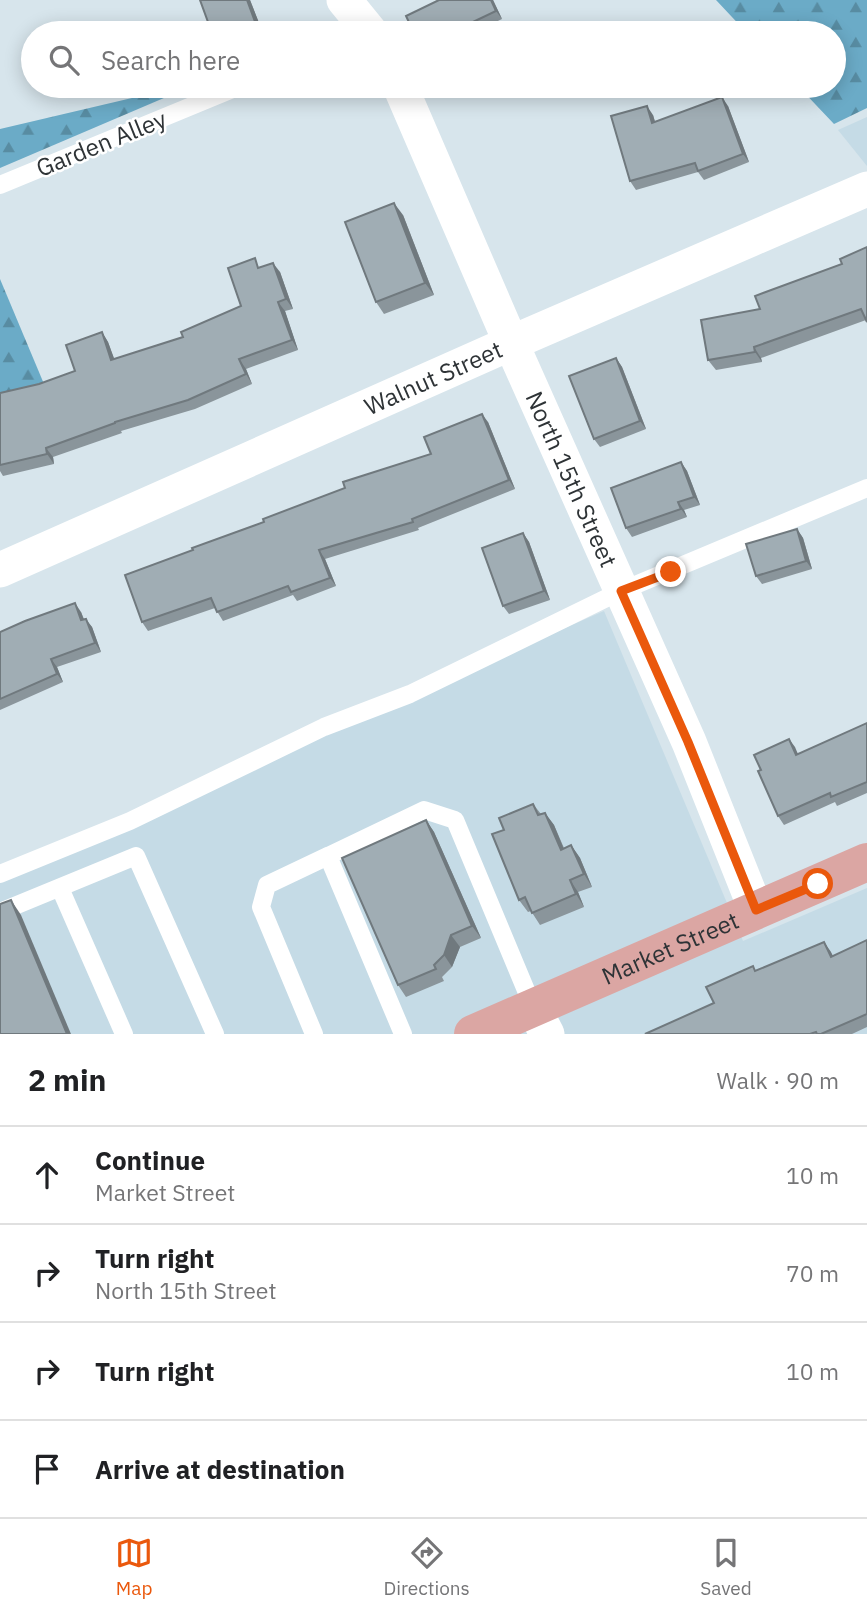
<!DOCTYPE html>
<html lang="en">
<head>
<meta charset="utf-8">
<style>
	body { margin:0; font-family:"IBM Plex Sans",sans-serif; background:#f6f6f6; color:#202124 }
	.stop { position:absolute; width:21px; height:21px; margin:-16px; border:5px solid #ea580c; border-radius:50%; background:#fff }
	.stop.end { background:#ea580c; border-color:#fff; box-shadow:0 2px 7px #0008 }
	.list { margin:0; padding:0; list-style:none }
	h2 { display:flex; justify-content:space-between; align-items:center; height:91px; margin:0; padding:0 28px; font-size:30px }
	h2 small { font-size:23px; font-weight:400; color:#757577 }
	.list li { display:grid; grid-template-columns:46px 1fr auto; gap:21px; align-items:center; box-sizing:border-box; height:98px; padding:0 28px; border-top:2px solid #e0e0e0 }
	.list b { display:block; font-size:26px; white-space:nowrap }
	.list p { margin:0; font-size:23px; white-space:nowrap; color:#757577 }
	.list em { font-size:23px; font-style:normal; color:#757577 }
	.icon { flex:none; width:38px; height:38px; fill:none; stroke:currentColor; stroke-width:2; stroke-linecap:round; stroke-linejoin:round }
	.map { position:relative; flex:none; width:867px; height:1034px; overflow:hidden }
	.search { position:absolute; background:#fff; box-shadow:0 4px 18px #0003; left:21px; right:21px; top:21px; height:77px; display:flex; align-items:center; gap:18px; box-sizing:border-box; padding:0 24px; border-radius:38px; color:#757577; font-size:26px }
	.sheet { height:483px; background:#fff }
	nav { display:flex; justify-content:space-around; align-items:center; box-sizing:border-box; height:98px; border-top:2px solid #e0e0e0; background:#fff; font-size:19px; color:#757577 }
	nav a { display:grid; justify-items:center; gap:4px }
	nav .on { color:#ea580c }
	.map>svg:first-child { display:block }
	.built { fill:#c5dbe6 }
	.forest { fill:url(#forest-firs) }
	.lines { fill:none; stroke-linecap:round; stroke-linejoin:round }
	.lane { stroke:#fff; stroke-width:18 }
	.street { stroke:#fff; stroke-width:35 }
	.primary { stroke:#dba6a3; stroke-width:38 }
	.wall { fill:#8a959b }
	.shaded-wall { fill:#70797e }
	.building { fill:#a0adb4; stroke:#70797e; stroke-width:2 }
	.route { stroke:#ea580c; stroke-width:9 }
	.labels { text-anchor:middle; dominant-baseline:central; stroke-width:5; stroke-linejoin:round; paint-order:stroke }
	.street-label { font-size:24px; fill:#2e3336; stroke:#fff }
</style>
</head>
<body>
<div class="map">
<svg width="867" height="1034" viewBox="0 0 867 1034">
	<defs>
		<pattern id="forest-firs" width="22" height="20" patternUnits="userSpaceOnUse" patternTransform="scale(1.75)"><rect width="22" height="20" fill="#6babc7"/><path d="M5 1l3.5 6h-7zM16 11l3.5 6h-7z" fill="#588ca2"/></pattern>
	</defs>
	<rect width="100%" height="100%" fill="#d7e5ec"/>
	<g class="built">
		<path d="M867,117V166L838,130Z"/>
		<path d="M604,611L743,941L867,888V1034H0V871L129,818Z"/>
	</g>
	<g class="forest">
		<path d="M716,0H867V108L834,124L798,86H834V33H747Z"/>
		<path d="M183,86H192L0,168V129Z"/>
		<path d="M0,279L44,384L0,401Z"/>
	</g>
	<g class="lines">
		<g class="lane">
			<path d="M0,185L240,86"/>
			<path d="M0,874L130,821L324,727L410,694L621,591L867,488"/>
			<path d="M60,888L124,1034"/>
			<path d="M0,912L136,856L215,1034"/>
			<path d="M314,1034L261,907L267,885L328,856"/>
			<path d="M403,1034L328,856L424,810L455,820L533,1007"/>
		</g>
		<g class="street">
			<path d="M344,0L371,33"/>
			<path id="s1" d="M400,86L511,343L689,742L756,910"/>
			<path id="s2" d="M0,570L511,343L867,189"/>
			<path d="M533,1007L547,1034"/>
		</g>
		<path class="primary" id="s3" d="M473,1034L867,862"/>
	</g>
	<g class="wall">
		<path d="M200,0H250L263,33H212Z"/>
		<path d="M439,0H493L502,19L473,33H414Z"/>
		<path d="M728,106L749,162L704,180L698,172L636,190L630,181L653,115L655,122Z"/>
		<path d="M403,215L434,295L384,314L376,302Z"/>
		<path d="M842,264L866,320L761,358L762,362L716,370L708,360L760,309Z"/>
		<path d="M261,267L280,272L293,309L285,311L298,350L246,369L252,384L195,409L121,431L122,433L53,457L54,464L3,476L0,471V393L39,384L75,371L102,332L108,342L114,359L183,337L241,306Z"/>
		<path d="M616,358L622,367L646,429L600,447L594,439Z"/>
		<path d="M488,422L515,489L418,528L419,530L325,559L336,586L297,601L293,595L223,621L215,608L148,631L142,622L193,550L431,454Z"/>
		<path d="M681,462L687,471L700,505L684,510L687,517L632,537L626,528Z"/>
		<path d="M797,529L803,538L812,569L762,584L756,576Z"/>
		<path d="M523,533L529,542L550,600L509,614L503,606Z"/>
		<path d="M81,612L84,619L92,627L101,652L57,667L63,682L0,710V632Z"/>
		<path d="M867,723V793L837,806L835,802L784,825L778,816L789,739L798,754Z"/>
		<path d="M533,804L541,814L545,813L554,825L564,848L571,845L580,858L592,887L578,892L584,907L540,925L531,911L528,912L519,900L504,830Z"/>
		<path d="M426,820L434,832L481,938L460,947L452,967L442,977L444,981L406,997L398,985Z"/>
		<path d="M867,940V1027L852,1034H645L714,1003L756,971L824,942L833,956Z"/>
	</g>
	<g class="shaded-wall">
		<path d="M247,0H250L263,33L257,27Z"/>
		<path d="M491,0H493L502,19L496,11Z"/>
		<path d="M722,97L728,106L749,162L743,154Z"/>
		<path d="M647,106L653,115L658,132L652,123Z"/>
		<path d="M394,203L403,215L434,295L425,283Z"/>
		<path d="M273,263L280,272L293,309L286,299Z"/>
		<path d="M278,302L285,311L298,350L292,340Z"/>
		<path d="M102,332L108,342L118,369L111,360Z"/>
		<path d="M754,347L761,358L762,362L755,352Z"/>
		<path d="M616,358L622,367L646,429L640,421Z"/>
		<path d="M239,359L246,369L252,384L246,374Z"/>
		<path d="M482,414L488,422L515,489L509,480Z"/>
		<path d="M46,448L53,457L54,464L47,454Z"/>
		<path d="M681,462L687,471L700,505L694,497Z"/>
		<path d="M678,502L684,510L687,517L681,509Z"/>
		<path d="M797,529L803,538L812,569L806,561Z"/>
		<path d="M523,533L529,542L550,600L544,591Z"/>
		<path d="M319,550L325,559L336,586L330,578Z"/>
		<path d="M75,603L81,612L87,629L81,620Z"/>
		<path d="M86,619L92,627L101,652L95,643Z"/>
		<path d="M51,659L57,667L63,682L57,674Z"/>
		<path d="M789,739L795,747L802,764L796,755Z"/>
		<path d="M545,813L554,825L569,862L561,850Z"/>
		<path d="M426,820L434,832L481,938L472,926Z"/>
		<path d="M571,845L580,858L592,887L584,874Z"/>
		<path d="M570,880L578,892L584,907L576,894Z"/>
		<path d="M11,900L21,915L71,1034H67Z"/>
		<path d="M451,935L460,947L452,967L444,955Z"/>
		<path d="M824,942L831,952L838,967L831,957Z"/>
	</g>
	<g class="building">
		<path d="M200,0H247L257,27L240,33H212Z"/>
		<path d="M439,0H491L496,11L450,33H414L406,16Z"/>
		<path d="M722,97L743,154L698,171L695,163L630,181L611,116L647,106L652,123Z"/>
		<path d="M394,203L425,283L376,302L345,222Z"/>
		<path d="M867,247V322L861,309L754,347L755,352L708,360L701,320L760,309L755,296L842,264L840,259Z"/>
		<path d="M255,258L258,268L273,263L286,299L278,302L292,340L239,359L246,374L188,400L115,422V423L46,448L47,454L0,465V393L39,384L75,371L66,345L102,332L111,360L183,337L181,332L241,306L228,268Z"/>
		<path d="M616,358L640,421L594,439L569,376Z"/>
		<path d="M482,414L509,480L412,519L413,522L319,550L330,578L291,592L288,586L217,612L211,598L142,622L125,575L193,550L192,548L264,522L263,519L345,488L343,482L431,454L424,437Z"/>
		<path d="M681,462L694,497L678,502L681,509L626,528L611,488Z"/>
		<path d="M797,529L806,561L756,576L746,544Z"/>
		<path d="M523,533L544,591L503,606L482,548Z"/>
		<path d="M75,603L81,620L86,619L95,643L51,659L57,674L0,699V632L25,621Z"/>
		<path d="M867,723V782L831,797L830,793L778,816L758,771L761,770L754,755L789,739L796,755Z"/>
		<path d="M533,804L538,815L545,813L561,850L571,845L584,874L570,880L576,894L532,913L525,897L519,900L492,834L504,830L499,818Z"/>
		<path d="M426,820L472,926L451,935L444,955L434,965L436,969L398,985L342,858Z"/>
		<path d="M11,900L67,1034H0V904Z"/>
		<path d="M867,940V1014L821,1034H817L816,1032L810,1034H645L714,1003L706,987L753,966L755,971L824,942L831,957Z"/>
	</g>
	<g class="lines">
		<path class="route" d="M671,572L621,591L688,742L756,910L818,884"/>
	</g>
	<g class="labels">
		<g class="street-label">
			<text transform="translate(101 143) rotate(-22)">Garden Alley</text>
			<text stroke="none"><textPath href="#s2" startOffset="474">Walnut Street</textPath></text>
			<text stroke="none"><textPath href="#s1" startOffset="429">North 15th Street</textPath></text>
			<text stroke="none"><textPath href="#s3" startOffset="215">Market Street</textPath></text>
		</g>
	</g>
</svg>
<div class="stop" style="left:818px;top:884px"></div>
<div class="stop end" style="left:671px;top:572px"></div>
<div class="search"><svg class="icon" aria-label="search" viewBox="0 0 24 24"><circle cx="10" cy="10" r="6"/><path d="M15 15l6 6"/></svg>Search here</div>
</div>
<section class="sheet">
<h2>2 min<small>Walk · 90 m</small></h2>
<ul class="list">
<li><svg class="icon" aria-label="ahead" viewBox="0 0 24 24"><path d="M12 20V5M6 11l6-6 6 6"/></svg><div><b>Continue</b><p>Market Street</p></div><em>10 m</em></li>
<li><svg class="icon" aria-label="right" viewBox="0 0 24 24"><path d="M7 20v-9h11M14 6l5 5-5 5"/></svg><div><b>Turn right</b><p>North 15th Street</p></div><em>70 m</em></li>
<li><svg class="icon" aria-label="right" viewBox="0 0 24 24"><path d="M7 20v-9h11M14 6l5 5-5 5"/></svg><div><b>Turn right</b></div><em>10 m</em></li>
<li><svg class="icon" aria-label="arrive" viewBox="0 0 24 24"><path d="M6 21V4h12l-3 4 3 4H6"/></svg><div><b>Arrive at destination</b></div></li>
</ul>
</section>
<nav>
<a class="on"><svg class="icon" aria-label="map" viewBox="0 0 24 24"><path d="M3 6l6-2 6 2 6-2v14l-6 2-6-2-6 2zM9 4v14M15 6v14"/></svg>Map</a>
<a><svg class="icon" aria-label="directions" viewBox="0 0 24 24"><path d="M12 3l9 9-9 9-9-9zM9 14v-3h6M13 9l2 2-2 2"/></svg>Directions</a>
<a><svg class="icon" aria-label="saved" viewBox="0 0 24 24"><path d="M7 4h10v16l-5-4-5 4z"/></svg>Saved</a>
</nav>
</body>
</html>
